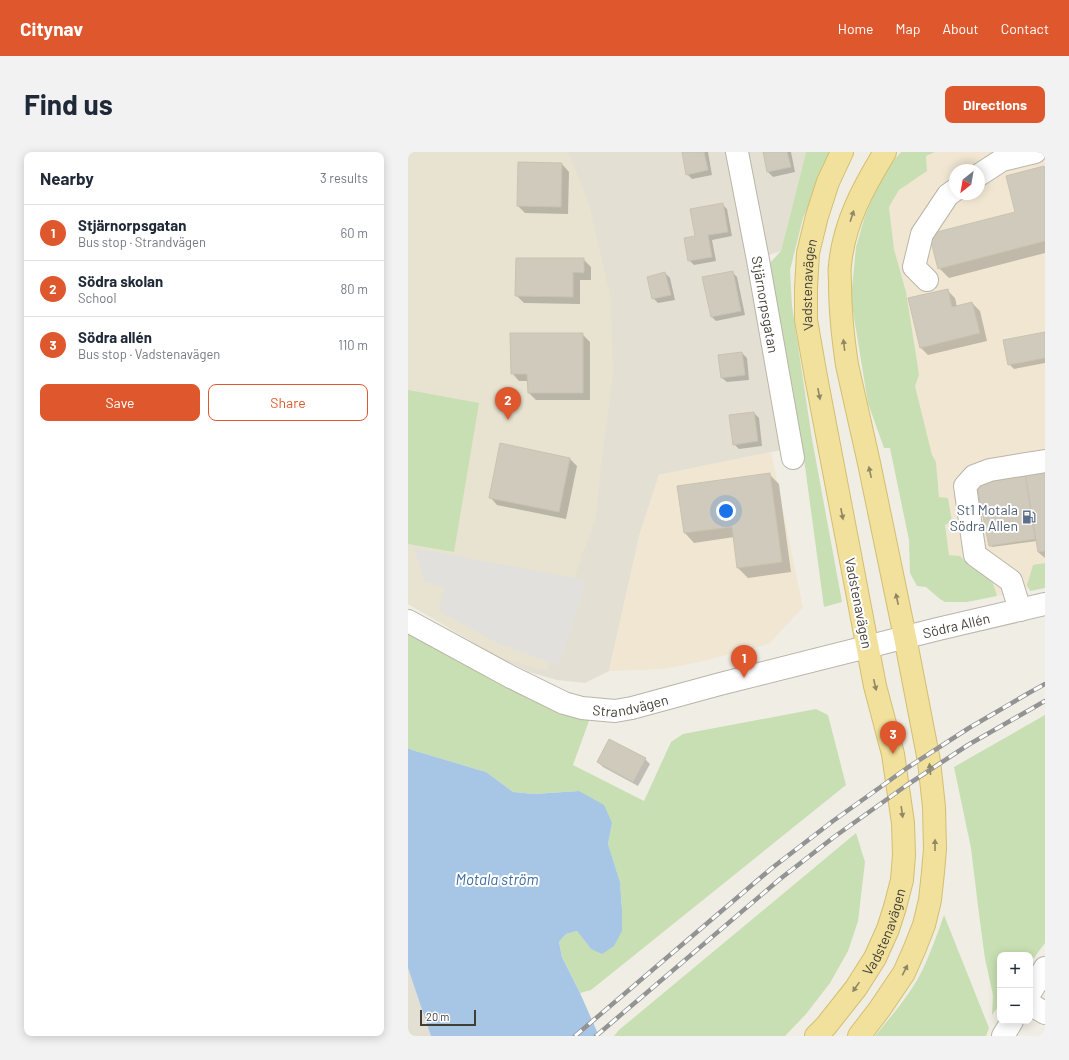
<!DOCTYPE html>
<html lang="en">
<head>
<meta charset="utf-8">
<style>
	body { margin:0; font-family:Barlow,sans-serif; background:#f2f2f3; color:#1f2937 }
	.controls { position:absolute; right:12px; bottom:12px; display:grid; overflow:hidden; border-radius:8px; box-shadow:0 2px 10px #0003 }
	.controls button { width:36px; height:36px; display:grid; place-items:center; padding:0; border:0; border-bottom:1px solid #e0e1e3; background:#fff; color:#1f2937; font:20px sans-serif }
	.compass { position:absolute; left:541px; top:12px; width:36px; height:36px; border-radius:50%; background:#fff; box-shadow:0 2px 10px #0003; rotate:211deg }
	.scale { position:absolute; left:12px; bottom:10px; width:56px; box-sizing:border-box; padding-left:4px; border:2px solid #413e35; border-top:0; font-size:11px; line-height:14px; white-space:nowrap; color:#413e35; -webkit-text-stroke:3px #fff; paint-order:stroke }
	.you { position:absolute; left:318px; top:359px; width:14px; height:14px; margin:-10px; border:3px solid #fff; border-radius:50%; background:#1a73e8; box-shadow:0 0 0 6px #1a73e833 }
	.badge { display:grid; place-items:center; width:26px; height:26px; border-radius:50%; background:#df582d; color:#fff; font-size:13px; font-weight:700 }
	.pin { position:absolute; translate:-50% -33px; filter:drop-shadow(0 1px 2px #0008) }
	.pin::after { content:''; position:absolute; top:21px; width:14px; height:12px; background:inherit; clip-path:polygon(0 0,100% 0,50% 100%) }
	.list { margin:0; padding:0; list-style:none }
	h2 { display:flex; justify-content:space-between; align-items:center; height:52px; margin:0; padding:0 16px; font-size:17px }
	h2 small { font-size:13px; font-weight:400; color:#747a83 }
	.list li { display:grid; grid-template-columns:26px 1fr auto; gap:12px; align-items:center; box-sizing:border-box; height:56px; padding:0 16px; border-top:1px solid #e0e1e3 }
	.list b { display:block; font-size:15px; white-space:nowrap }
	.list p { margin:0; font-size:13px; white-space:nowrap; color:#747a83 }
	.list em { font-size:13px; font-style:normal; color:#747a83 }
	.actions { display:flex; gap:8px; padding:12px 16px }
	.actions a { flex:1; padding:9px 0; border:1px solid #df582d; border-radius:8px; text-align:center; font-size:14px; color:#df582d }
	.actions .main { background:#df582d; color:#fff }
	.map { position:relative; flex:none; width:637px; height:884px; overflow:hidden; border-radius:8px }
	header { display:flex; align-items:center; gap:24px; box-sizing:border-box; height:56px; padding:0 20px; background:#df582d; color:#fff }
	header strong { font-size:19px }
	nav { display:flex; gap:22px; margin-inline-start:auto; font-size:14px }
	.intro { display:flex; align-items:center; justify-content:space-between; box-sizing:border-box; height:96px; padding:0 24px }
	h1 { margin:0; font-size:28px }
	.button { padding:10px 18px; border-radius:8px; background:#df582d; color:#fff; font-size:14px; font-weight:700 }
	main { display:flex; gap:24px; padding:0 24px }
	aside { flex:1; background:#fff; border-radius:8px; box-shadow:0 2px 10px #0003 }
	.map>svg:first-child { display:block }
	.residential { fill:#e3e0d3 }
	.commercial { fill:#f0e6d2; fill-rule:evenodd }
	.education { fill:#e7e3d0 }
	.green { fill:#c7dfb2 }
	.parking { fill:#e1e0dc }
	.water { fill:#a7c6e6 }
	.shadow { fill:#0003 }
	.building { fill:#d0cabc; stroke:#cac2b0 }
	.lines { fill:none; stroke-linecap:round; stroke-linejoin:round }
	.minor-casing { stroke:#bab5a9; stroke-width:24 }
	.major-casing { stroke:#d3bf6f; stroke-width:24 }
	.minor { stroke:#fff; stroke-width:22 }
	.major { stroke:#f1e19c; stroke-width:22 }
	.rail-casing { stroke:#939393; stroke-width:4.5 }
	.rail { stroke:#fff; stroke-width:3; stroke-dasharray:9; stroke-linecap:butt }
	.oneway { fill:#908763 }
	.labels { text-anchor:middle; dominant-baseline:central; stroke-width:4; stroke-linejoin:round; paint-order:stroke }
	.street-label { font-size:14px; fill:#413e35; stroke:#fff }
	.service-label { font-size:14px; fill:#4e5e75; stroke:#fff; text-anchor:end }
	.water-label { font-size:15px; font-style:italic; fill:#3c6c9f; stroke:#fff }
</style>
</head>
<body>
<header>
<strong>Citynav</strong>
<nav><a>Home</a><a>Map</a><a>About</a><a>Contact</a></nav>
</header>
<div class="intro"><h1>Find us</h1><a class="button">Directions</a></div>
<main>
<aside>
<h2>Nearby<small>3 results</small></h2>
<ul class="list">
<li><span class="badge">1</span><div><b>Stjärnorpsgatan</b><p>Bus stop · Strandvägen</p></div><em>60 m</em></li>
<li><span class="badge">2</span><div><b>Södra skolan</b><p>School</p></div><em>80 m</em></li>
<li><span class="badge">3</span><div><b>Södra allén</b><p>Bus stop · Vadstenavägen</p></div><em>110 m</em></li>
</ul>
<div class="actions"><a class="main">Save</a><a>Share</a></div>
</aside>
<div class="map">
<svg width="637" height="884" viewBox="0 0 637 884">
	<rect width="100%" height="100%" fill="#f0ede5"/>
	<g class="residential">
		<path d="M0,0H398L373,99L340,110L348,161L378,297L251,323L232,381L201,519L177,531L149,528L121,520L91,505Z"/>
		<path d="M0,816L23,880V884H0Z"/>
	</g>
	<g class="commercial">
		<path d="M527,0H637V432L589,444L585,431L574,422L561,413L552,404L541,403L537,372L544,369L540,346L531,345L528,310L524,303L507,234L511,223L508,203L498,140L486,97L481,55L491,38L519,19L518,4ZM547,18H571V42H547Z"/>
		<path d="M363,300L395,456L383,468L361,492L295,509L256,517L201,519L232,381L251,323Z"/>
	</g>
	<path class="education" d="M0,0H160L181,52L203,148L205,224L193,312L188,366L175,400L150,479L139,519L90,505L0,452Z"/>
	<g class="green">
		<path d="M398,0H425L410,30L395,66L382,118L384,154L404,287L434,450L416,455L394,292L361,112L373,99Z"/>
		<path d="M493,0H527L518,4L519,19L491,38L481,55L486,97L498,140L508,203L511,223L507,234L524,303L528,310L531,345L540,346L544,369L537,373L541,403L552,404L561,413L574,422L585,431L589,444L559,450H537L532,447L518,435L509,434L502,421L501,388L482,296H476L460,251L443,147L448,95L457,64L469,35L486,8Z"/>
		<path d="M0,238L71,251L46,400L0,392Z"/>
		<path d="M637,411V436L622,439L619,433L625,413Z"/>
		<path d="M0,472L186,555L165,613L236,649L263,590L275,582L408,557L420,563L438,633L183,838L172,841L154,805L151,790L158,782L169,779L183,797L214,779V756L212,730L200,692L204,671L171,639L126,642L105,640L78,620L4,598L0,596Z"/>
		<path d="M637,563V791L622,811V803H592V852L584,863L585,843L577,807L570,754L563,696L546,615Z"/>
		<path d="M448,681L457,710L450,769L440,799L422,831L398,862L377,884H206L211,878Z"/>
		<path d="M536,763L581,876L578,884H467C484,863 503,842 515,817C523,799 530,781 536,763Z"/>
	</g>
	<path class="parking" d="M6,396L178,428L151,514L90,491L31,459L36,435L17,430Z"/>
	<path class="water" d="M0,596L4,598L78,620L105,640L126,642L171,639L196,653L204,671L200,692L212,730L214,757V779L206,794L194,802L183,797L169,779L158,782L151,790L154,805L172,841L191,884H23L0,816Z"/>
	<g class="shadow">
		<path d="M275,0H300L304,23L284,27L279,22Z"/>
		<path d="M356,0H383L387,20L365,25L360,20Z"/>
		<path d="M154,12L161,20L160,62L117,61L110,54Z"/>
		<path d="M636,15L637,16V101L541,126L531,116L608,61Z"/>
		<path d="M314,52L319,57L324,84L304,88L308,109L286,113L281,108L288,85Z"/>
		<path d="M175,107L183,115V128H172V152L116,151L108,143Z"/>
		<path d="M324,120L329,125L337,163L308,169L303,164Z"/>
		<path d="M257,121L262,126L267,148L250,151L245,146Z"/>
		<path d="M539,138L547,146L549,155L564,151L572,159L579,189L520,203L512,195Z"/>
		<path d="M637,181V211L606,217L601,212Z"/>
		<path d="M174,182L182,190V248H128L121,241L120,229H111L104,221Z"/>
		<path d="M334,201L339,206L341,228L319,230L314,226Z"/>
		<path d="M346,261L351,266L354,294L331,297L326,292Z"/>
		<path d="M162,307L169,314L158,367L89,353L82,345Z"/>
		<path d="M637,318V406L630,400L629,389L584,395L582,393L569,331Z"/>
		<path d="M361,322L371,332L383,420L340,426L330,416L326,385L286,391L277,381Z"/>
		<path d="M237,607L242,612L230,634L195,615L190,610Z"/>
	</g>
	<g class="building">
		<path d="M274,0H296L300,18L278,23Z"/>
		<path d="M355,0H379L383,15L359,20Z"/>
		<path d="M110,10L154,11L153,55L109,54Z"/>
		<path d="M636,14L637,17V89L530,117L521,82L607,60L598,24Z"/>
		<path d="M315,51L320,80L300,83L304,105L280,109L276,86L287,84L282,57Z"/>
		<path d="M108,106H176V121L165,120V145L107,144Z"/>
		<path d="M325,119L333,159L303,165L294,125Z"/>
		<path d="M257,120L263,143L244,147L239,125Z"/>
		<path d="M540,137L544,155L564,150L572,181L512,196L500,146Z"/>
		<path d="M637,180V206L600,213L595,188Z"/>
		<path d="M102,181H175V241H120L119,222H103Z"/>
		<path d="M334,200L337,223L313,226L310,203Z"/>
		<path d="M346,260L350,289L325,293L321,263Z"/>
		<path d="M92,291L162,306L151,360L81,346Z"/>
		<path d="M637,317V399L630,400L617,321Z"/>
		<path d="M362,321L374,410L329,416L324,375L276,381L269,334Z"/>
		<path d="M617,321L627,387L581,394L568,330Z"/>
		<path d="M201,587L238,606L225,630L189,610Z"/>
	</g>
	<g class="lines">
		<g class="minor-casing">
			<g id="minor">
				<path id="s1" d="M329,0L350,108L385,306"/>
				<path d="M571,23L594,8L627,0"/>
				<path d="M519,128L506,115L514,82L540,43L547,38"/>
				<path d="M612,458L603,429L567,403L557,334L566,324L582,318L637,309"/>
				<path id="s2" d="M0,469L103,525L156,551L174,556L207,559L224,556L312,532L530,477L637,452"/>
				<path d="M622,841L637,816"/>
				<path d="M622,852L637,861"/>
				<path d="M595,884L604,869"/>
			</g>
		</g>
		<g class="major-casing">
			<g id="major">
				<path id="s3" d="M408,884L418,874L448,836L467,806L480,777L487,755L494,728L496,703L495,671L485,602L467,534L408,225L398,168V136L400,101L409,64L420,30L434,0"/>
				<path d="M451,884L471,858L496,821L507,796L516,773L522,748L525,720L527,697L526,655L521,609L497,485L461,311L439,213C435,186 432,159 432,131C432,125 431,119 432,113C436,71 455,36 477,0"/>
			</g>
		</g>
		<use href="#minor" class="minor"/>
		<use href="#major" class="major"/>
		<g class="rail-casing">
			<g id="rail">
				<path d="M167,884L364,716L425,669L499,616L561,576L619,542L637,532"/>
				<path d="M188,884L372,727L426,685L499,633L560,593L637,549"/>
			</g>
		</g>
		<use href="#rail" class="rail"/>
	</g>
	<defs><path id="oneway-solid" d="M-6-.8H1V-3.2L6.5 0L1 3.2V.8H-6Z"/></defs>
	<g class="oneway">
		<use href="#oneway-solid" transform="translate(444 64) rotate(-72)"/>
		<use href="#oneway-solid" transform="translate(436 193) rotate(-97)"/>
		<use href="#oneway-solid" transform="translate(411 242) rotate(79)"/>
		<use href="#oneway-solid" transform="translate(462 320) rotate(-102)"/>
		<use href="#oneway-solid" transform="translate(434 362) rotate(79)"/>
		<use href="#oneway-solid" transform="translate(489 447) rotate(-102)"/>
		<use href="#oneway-solid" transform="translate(467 533) rotate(77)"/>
		<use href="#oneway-solid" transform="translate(522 617) rotate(-96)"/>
		<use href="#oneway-solid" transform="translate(494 660) rotate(82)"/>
		<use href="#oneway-solid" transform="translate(527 693) rotate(-90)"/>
		<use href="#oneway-solid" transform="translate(497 818) rotate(-63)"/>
		<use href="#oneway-solid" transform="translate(448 835) rotate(125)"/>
	</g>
	<defs>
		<g id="fuel-bare" transform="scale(1.08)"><path d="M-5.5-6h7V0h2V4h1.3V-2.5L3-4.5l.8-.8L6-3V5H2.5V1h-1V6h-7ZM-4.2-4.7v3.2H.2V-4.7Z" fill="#5c6f8a" stroke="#fff" stroke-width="2.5" paint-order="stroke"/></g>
	</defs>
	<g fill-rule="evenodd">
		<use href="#fuel-bare" x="621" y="365"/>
	</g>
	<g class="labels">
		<g class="street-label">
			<text stroke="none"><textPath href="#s3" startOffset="786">Vadstenavägen</textPath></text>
			<text stroke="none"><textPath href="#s1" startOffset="155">Stjärnorpsgatan</textPath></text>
			<text transform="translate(451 451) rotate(79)">Vadstenavägen</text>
			<text stroke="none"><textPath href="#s2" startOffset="580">Södra Allén</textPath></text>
			<text stroke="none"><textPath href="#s2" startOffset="244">Strandvägen</textPath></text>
			<text stroke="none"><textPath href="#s3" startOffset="126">Vadstenavägen</textPath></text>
		</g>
		<g class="service-label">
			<text x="610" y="357">St1 Motala<tspan x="610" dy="16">Södra Allen</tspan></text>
		</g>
		<g class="water-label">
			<text x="89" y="727">Motala ström</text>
		</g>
	</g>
</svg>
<div class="controls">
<button>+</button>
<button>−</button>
</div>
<svg class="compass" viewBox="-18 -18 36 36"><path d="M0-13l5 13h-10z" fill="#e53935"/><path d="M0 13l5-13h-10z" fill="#747a83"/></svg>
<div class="scale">20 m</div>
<div class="you"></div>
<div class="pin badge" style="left:336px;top:526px">1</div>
<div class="pin badge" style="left:100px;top:268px">2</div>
<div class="pin badge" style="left:485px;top:602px">3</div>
</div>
</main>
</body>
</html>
